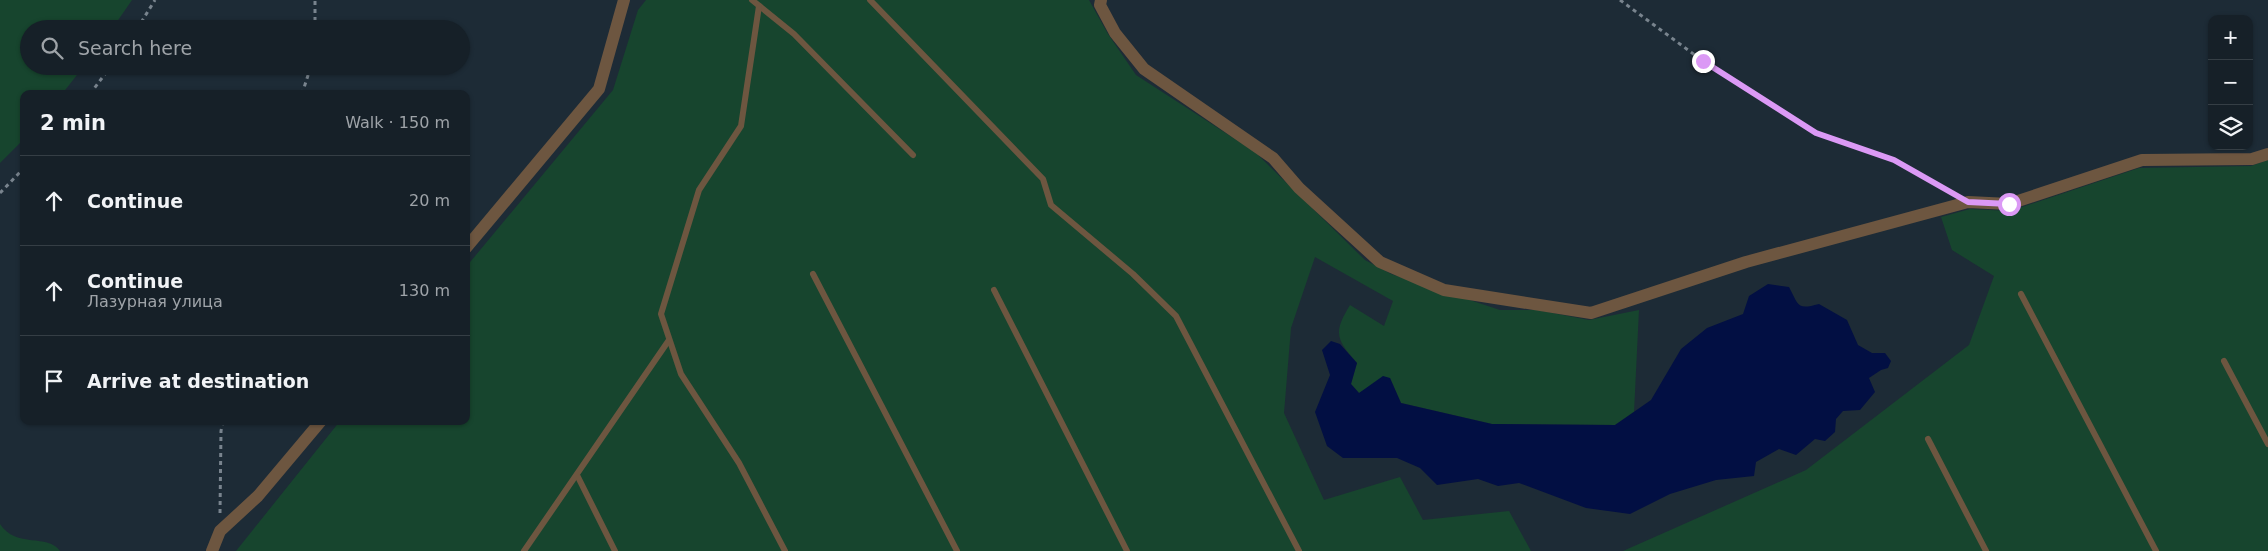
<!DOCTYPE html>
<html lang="en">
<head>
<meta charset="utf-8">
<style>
	body { margin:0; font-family:"DejaVu Sans",sans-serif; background:#1f2830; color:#f1f3f6 }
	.controls { position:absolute; right:15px; top:15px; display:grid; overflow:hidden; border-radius:10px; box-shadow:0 1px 4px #0004 }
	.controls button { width:45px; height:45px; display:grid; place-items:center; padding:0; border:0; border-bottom:1px solid #353e45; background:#162028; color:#f1f3f6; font:25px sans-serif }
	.stop { position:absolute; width:15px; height:15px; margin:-11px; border:4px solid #db99f5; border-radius:50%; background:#fff }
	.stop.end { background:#db99f5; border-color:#fff; box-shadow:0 1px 5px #0008 }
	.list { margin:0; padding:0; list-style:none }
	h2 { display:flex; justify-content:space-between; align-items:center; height:65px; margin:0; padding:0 20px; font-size:21px }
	h2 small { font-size:16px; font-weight:400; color:#9ea3a8 }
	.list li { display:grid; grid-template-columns:32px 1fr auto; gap:15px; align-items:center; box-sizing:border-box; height:90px; padding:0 20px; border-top:1px solid #353e45 }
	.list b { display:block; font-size:19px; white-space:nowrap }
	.list p { margin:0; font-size:16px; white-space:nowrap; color:#9ea3a8 }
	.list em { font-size:16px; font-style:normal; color:#9ea3a8 }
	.icon { flex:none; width:28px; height:28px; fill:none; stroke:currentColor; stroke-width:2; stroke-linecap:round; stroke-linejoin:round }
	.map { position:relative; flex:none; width:2268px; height:551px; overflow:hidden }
	.search { position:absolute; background:#162028; box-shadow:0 1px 4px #0004; left:20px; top:20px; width:450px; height:55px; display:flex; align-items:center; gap:12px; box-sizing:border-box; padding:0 18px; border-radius:28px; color:#9ea3a8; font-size:19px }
	.panel { position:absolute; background:#162028; box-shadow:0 1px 4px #0004; left:20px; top:90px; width:450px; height:335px; border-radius:10px }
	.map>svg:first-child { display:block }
	.green { fill:#17452e }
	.water { fill:#020f43 }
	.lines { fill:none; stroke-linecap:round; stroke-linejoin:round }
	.path { stroke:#79848e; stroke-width:3; stroke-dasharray:4 4; stroke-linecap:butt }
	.lane { stroke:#6d5640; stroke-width:6 }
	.street { stroke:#6d5640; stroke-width:12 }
	.route { stroke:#db99f5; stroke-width:6 }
</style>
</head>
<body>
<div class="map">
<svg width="2268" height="551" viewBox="0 0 2268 551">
	<rect width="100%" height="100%" fill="#1d2b36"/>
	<g class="green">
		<path d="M0,0H132L112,29H29V66H84L62,94H24V139L0,163Z"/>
		<path d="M646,0H1089L1108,34L1136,75L1255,152L1365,260L1391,274L1500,310H1537L1589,320L1639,310L1634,412L1615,425L1492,424L1401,403L1390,378L1359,393L1351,384L1357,363C1336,339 1333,333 1350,305L1384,326L1393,301L1315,257L1291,328L1284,413L1324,500L1400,477L1423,520L1509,511L1531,551H236L340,421H466V267L613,90L638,10Z"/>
		<path d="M2268,160V551H1623L1806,470L1969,345L1994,276L1952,250L1941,217L1970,209L2010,211L2139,168L2251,166Z"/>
		<path d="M0,524C16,549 48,533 60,551H0Z"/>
	</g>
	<path class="water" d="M1768,284L1789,287C1799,306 1797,310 1819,304L1847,320L1858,345L1872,353H1885L1891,361L1888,368L1881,370L1869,378L1875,392L1860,410L1843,411L1836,419L1835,432L1825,441L1815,439L1796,455L1779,449L1756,462L1754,476L1716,480L1670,494L1630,514L1586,508L1519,483L1498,486L1478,479L1437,485L1420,468L1397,458H1343L1327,446L1315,412L1330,375L1322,350L1331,341L1340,344L1357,363L1351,384L1359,393L1383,376L1390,378L1401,403L1492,424L1615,425L1651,400L1681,349L1707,328L1743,314L1749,296Z"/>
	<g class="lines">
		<g class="path">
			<path d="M1620,0L1703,61L1816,133L1894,160L1950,192"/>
			<path d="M137,29L155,0"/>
			<path d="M315,29V0"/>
			<path d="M90,94L111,66"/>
			<path d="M302,94L311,66"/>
			<path d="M0,193L24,168"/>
			<path d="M220,513L221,431L223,421"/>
		</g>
		<g class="lane">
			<path d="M752,0L794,34L913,155"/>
			<path d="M870,0L1043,179L1051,205L1133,274L1176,316L1299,551"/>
			<path d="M759,6L741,126L699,190L661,314L681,374L739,463L785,551"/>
			<path d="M813,274L957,551"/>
			<path d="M994,290L1127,551"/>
			<path d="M2021,294L2156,551"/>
			<path d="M2224,361L2268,444"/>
			<path d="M1928,439L1986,551"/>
			<path d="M577,475L615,551"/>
			<path d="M524,551L669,340"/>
		</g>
		<g class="street">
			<path d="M1101,0L1100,5L1115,33L1144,69L1273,158L1299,188L1380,262L1444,290L1591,313L1746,262L1968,202L2009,204L2142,160L2252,159L2268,154"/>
			<path d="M466,248L599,89L624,0"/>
			<path d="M212,551L220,531L258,496L321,421"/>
		</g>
	</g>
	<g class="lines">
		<path class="route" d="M1703,61L1816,133L1894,160L1968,202L2009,204"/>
	</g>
</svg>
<div class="controls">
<button>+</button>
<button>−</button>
<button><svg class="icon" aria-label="layers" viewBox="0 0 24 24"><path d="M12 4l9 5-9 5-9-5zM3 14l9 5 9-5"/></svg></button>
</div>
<div class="stop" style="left:2009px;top:204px"></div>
<div class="stop end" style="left:1703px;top:61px"></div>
<div class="search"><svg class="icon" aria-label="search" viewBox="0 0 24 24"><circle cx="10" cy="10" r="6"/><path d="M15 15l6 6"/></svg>Search here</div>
<section class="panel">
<h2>2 min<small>Walk · 150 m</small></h2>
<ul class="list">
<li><svg class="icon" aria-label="ahead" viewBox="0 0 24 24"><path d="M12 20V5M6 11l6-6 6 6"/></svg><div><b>Continue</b></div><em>20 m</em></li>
<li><svg class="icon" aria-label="ahead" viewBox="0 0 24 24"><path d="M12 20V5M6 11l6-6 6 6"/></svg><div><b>Continue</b><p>Лазурная улица</p></div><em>130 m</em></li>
<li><svg class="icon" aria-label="arrive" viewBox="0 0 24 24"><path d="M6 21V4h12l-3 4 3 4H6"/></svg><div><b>Arrive at destination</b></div></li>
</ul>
</section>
</div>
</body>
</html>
